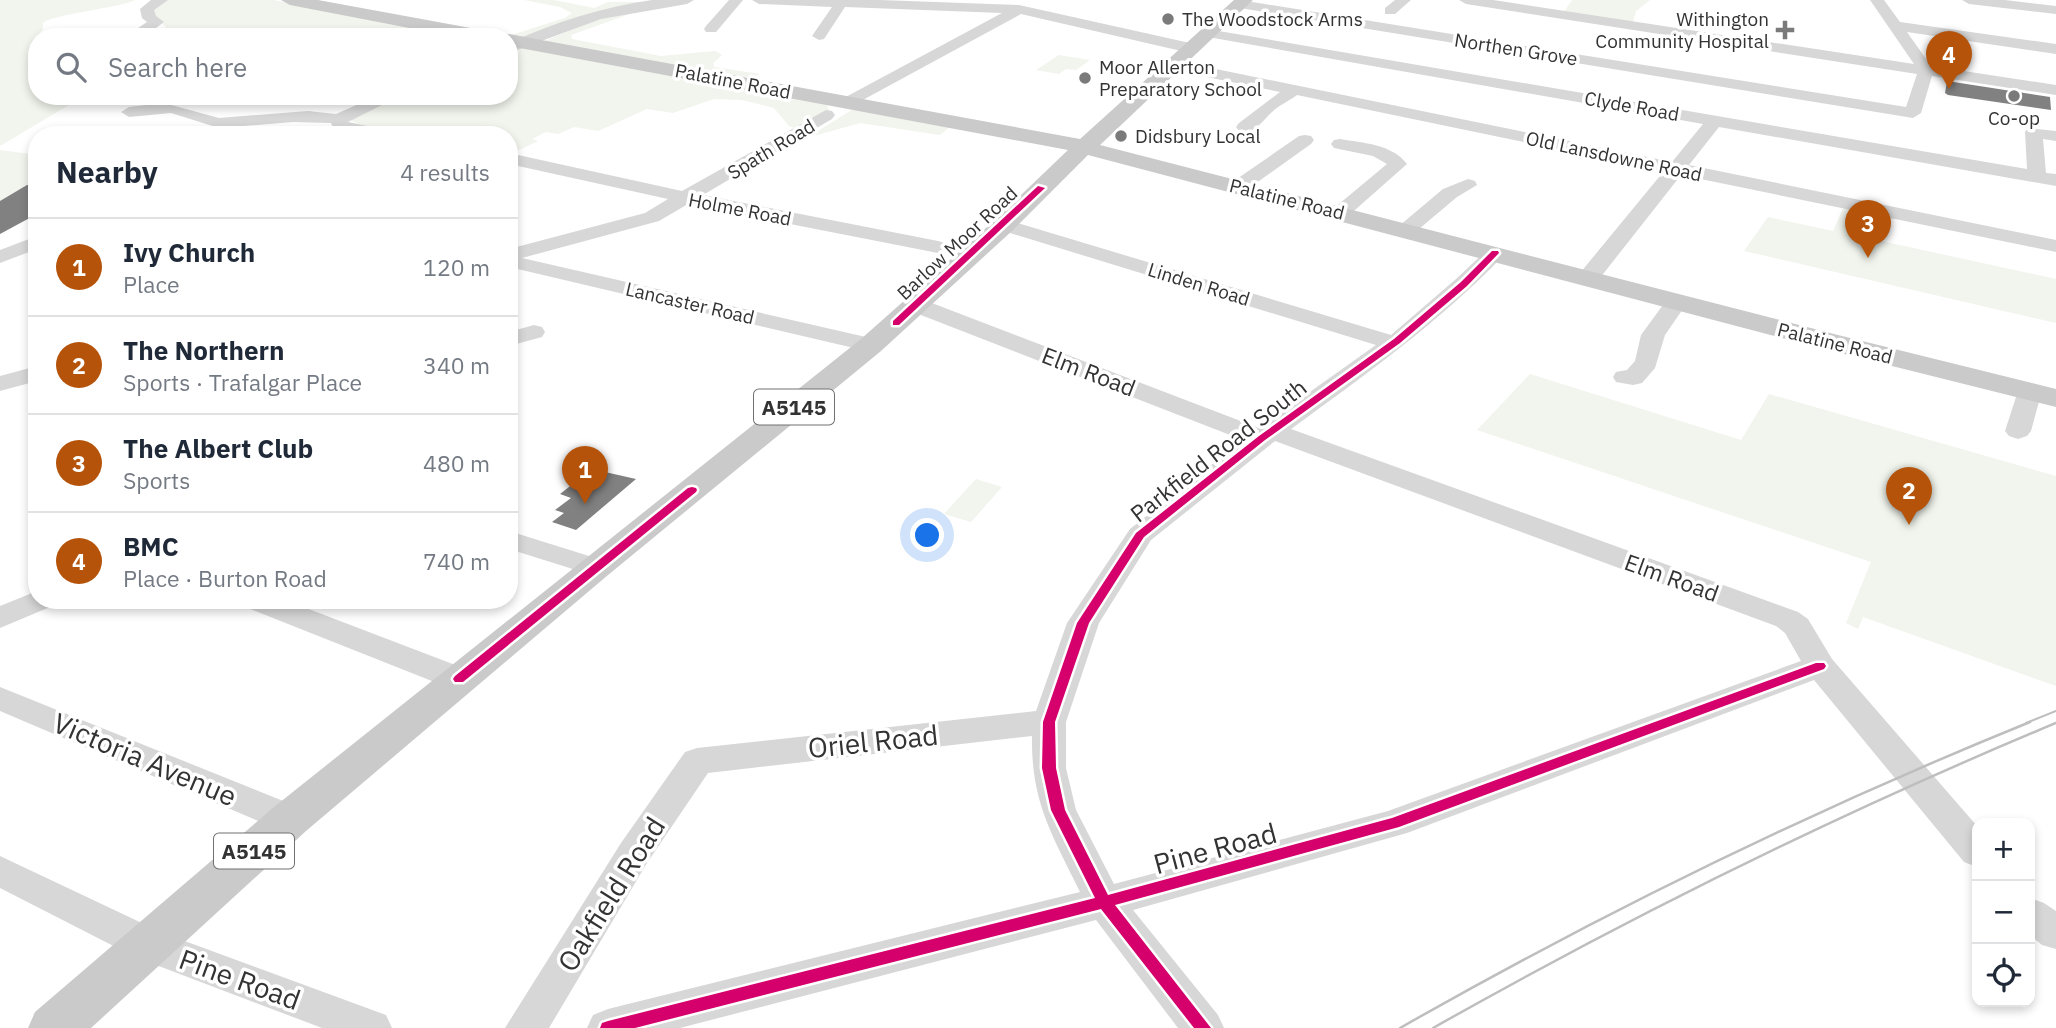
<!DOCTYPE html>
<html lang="en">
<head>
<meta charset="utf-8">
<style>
	body { margin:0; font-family:"IBM Plex Sans",sans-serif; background:#f2f2f3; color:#1f2937 }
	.controls { position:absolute; right:21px; bottom:21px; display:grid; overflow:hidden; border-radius:14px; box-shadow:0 4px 10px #0003 }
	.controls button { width:63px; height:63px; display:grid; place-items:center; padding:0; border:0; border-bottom:2px solid #e0e1e3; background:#fff; color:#1f2937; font:35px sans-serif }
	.you { position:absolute; left:928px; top:536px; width:24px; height:24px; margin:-18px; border:5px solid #fff; border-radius:50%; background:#1a73e8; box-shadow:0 0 0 10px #1a73e833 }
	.badge { display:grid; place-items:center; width:46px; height:46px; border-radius:50%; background:#b45309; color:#fff; font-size:23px; font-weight:700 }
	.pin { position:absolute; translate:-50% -58px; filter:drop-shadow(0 2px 4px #0008) }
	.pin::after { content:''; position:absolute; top:37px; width:24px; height:21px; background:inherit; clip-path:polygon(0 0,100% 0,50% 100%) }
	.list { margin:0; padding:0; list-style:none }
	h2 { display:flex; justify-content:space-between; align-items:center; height:91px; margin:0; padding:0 28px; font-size:30px }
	h2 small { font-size:23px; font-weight:400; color:#747a83 }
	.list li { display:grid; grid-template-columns:46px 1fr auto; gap:21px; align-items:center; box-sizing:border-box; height:98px; padding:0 28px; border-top:2px solid #e0e1e3 }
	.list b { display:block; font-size:26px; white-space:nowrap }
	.list p { margin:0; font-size:23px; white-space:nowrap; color:#747a83 }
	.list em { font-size:23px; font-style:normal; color:#747a83 }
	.icon { flex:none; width:38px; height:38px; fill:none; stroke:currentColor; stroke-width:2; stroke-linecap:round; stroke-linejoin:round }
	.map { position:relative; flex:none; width:2056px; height:1028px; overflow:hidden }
	.search { position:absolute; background:#fff; box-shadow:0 4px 10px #0003; left:28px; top:28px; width:490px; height:77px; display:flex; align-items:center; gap:18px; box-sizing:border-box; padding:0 24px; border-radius:28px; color:#747a83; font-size:26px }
	.panel { position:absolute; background:#fff; box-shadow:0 4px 10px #0003; left:28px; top:126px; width:490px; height:483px; border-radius:28px }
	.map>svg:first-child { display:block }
	.green { fill:#f1f5ed }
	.building { fill:#818181 }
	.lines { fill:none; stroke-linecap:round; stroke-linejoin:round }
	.minor { fill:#d7d7d7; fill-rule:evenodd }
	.major { fill:#cacaca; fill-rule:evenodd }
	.tram-far1 { stroke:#bebebe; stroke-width:2 }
	.tram { stroke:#bebebe; stroke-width:2.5 }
	.cycleway-casing { stroke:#fff; stroke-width:5 }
	.cycleway { fill:#d6006c; fill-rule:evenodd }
	.poi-dot { fill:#7a7a7a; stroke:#fff; stroke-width:2.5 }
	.labels { text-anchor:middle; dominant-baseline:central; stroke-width:7; stroke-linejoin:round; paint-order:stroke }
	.far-poi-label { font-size:19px; fill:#333; stroke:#fff; text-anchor:start }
	.far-street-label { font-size:19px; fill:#333; stroke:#fff }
	.shield { fill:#fff; stroke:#707070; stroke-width:2 }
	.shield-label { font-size:21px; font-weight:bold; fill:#333 }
	.street-label { font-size:23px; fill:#333; stroke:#fff }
	.near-street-label { font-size:28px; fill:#333; stroke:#fff }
</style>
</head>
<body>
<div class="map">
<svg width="2056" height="1028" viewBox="0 0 2056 1028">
	<rect width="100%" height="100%" fill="#fff"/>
	<g class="green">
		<path d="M0,0H135C114,9 53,14 43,23V29L38,36L55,31L65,36L37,37V96H84L0,146Z"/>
		<path d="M158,0H273L418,28L388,37H142L166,27L149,11Z"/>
		<path d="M524,0H554L594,8L608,2H642L531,38L508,36L565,18L572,13L560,7Z"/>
		<path d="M1572,0H1650L1636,11L1633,22L1564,12Z"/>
		<path d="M649,7L571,35L572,39L661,56L715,51L722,55L713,63L714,67L760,74L747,80L540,43L603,17Z"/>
		<path d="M521,47L826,103L829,110L797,129L789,126L774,108L742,100L714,99L673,113L647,109L598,131L574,127L558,134L546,132L532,139L538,141L511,154L509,135H422L394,129L387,131L359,124L348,119L401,96H509V52Z"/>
		<path d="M1059,55L1090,60L1076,70L1066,69L1059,74L1036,70Z"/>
		<path d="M855,108L951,126L940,135L860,123L817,135L813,134Z"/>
		<path d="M0,150L37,155V186L27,185L0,201Z"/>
		<path d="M1844,206L1890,216L1881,241L2056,279V323L1744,251L1768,217L1833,231Z"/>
		<path d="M1530,374L1741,440L1769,394L2056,476V686L1863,617L1858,629L1846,623L1871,562L1477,430Z"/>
		<path d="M976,479L1002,487L971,522L944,514Z"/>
	</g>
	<g class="building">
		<path d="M1947,81L2050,97L2051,110L1948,95L1945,93Z"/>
		<path d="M27,185L37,186V214L0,234V201Z"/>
		<path d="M605,472L636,479L576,530L552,522L564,513L555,510L571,498L560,494L574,483L586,487Z"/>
	</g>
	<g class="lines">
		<g class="minor">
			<path d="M151,0H168L154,10L156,16L164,22L144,37H131L132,32L147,22L142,18L140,9Z"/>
			<path d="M652,0H694L687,4L601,19L509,53V43C555,22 603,7 652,0Z"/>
			<path d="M729,0H743L716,32H706L704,29L706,26Z"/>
			<path d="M752,0H880L1019,5L1190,43L1198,48L1190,53L1021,14L848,108L840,103L842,99L1002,13L845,7L824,39L819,40L812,36L832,7L759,4Z"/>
			<path d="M1240,0L1906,107L1917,74L1466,4L1459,0H1493L1914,64L1870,0H1884L1900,22L2056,44V54L1907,32L1931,66L2056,85V95L1932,76L1921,113L1913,118L1234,7V1Z"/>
			<path d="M1395,0H1411L1395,14H1385V8Z"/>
			<path d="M1962,0H2005L2056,6V14L1969,4Z"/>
			<path d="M1207,29L2027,169L2025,132L2028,128L2056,131V141L2043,139L2046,173L2056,174V186L1719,127L1689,165L2056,240V252L1681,175L1596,283H1580L1577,278L1580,273L1664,171L1297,95C1289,101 1279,105 1272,112C1262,121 1255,135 1239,131L1236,127L1239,123L1280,92L1172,70L1164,65L1172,60L1672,162L1703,124L1202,36L1200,33Z"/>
			<path d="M377,96H400L348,122L392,131L395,135H358L334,130L331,123L293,122L219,128L171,113L129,117L121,112L129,107L164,103L219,118L308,111L336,114Z"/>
			<path d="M826,110L832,111L835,115L832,119L703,195L938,241L945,243L948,247L945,251L938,253L688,204L659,221L522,258L879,340L883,345L879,350L871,352L509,267V249L645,213L668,199L509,164V153L682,191Z"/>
			<path d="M1305,135L1311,136L1314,140L1311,144L1245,191H1231L1229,187L1231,183L1299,136Z"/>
			<path d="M1340,139C1363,143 1392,144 1407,164L1347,217H1333L1330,213L1333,209L1387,164L1373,156L1334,148L1331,144L1334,140Z"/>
			<path d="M1468,179L1475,181L1477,185L1457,197L1413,234H1399L1396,230L1399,226L1443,189Z"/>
			<path d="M1004,219L1391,335L1456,279L1488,249H1502L1505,253L1502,257C1438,323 1365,375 1291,429L1798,612L1808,619L1832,659L1977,826V867L1964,862L1814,680L1407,833L1133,910L1218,1015L1224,1028H1178L1096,920L680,1028H587L593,1015L608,1009L1080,892C1052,834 1031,803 1032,736L708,773L647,863L549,1028H505L621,843L685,752L697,748L1036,711L1067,623L1130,529L1243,440L908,310L905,305L908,300H924L1259,428L1376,345L997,229L994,225L997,221ZM1275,441L1776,626L1785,633L1801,661L1388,811L1114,884L1076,810L1066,768V722L1099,623L1151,540Z"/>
			<path d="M37,236V249L0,263V250Z"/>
			<path d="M1676,296L1684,298L1687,303L1665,335L1655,368L1642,383L1633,385L1616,382L1613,377L1616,372L1627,370L1635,361L1641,335L1668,298Z"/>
			<path d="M534,325L542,327L545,332L542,337L509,346V332Z"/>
			<path d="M37,366V381L0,391V376Z"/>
			<path d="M2030,384L2039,386L2042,391L2031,431L2027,436L2018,439L2009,436L2005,431L2018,391L2021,386Z"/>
			<path d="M509,531L605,561L610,567L605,573L595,576L509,549Z"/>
			<path d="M37,591V600H54L50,607L0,628V606Z"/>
			<path d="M241,600H285L471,671L475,679L471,687L459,690L447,687L245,607Z"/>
			<path d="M0,687L303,809L308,819L303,829L290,833L277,829L0,711Z"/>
			<path d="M0,856L163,933L386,1015L392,1028H322L135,957L0,888Z"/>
			<path d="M2030,898L2044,903L2056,911V949L2042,945L2030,935Z"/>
		</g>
		<g class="major">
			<path d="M281,0H318L487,31L496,37H456L290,5Z"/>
			<path d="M1234,0H1253L1100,145L1838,335L2056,389V407L1820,348L1088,155L1013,230L881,351L608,575L306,831L91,1028H28L35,1012L274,807L861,339L995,220L1068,150L509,46V37L502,36L509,34L1080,139Z"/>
		</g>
		<path class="tram-far1" d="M2026,723L2056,711"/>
		<g class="tram">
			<path d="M1400,1028C1604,912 1813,810 2030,722"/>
			<path d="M1433,1028C1635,914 1842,812 2056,723"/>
		</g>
		<g class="cycleway-casing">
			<g id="cycleway">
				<path d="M1038,186L1045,188L899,325H893V321Z"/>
				<path d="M1492,251H1498L1499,253L1467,286L1400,343L1265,440L1144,537L1089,623L1055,722L1056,768L1065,810L1108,895L1392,818L1816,663H1824L1826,666L1824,669L1399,827L1115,905L1211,1028H1194L1101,909L635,1028H600L602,1023L608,1021L1095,898L1051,810L1042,768L1043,722L1077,623L1136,533L1259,436L1394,339L1461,282Z"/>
				<path d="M692,487L696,488L697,490L696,492L463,682H455L453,679L455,676L688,488Z"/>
			</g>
		</g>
		<use href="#cycleway" class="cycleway"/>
	</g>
	<g class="poi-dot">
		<circle cx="1168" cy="19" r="7"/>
		<path d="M1781.5 19.5h7v7h7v7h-7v7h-7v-7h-7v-7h7z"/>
		<circle cx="1085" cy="78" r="7"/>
		<circle cx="2014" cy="96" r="7"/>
		<circle cx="1121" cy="136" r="7"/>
	</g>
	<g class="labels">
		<g class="far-poi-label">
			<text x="1182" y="19">The Woodstock Arms</text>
			<text x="1769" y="19" text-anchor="end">Withington<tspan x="1769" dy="22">Community Hospital</tspan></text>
			<text x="1099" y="67">Moor Allerton<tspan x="1099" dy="22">Preparatory School</tspan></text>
			<text x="2014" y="118" text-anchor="middle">Co-op</text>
			<text x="1135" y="136">Didsbury Local</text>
		</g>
		<g class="far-street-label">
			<text transform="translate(1516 49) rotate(9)">Northen Grove</text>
			<text transform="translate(733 81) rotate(11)">Palatine Road</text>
			<text transform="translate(1632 106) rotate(10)">Clyde Road</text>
			<text transform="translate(771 149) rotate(-31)">Spath Road</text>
			<text transform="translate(1614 156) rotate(12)">Old Lansdowne Road</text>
			<text transform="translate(1287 199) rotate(14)">Palatine Road</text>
			<text transform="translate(740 209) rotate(11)">Holme Road</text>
			<text transform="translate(957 243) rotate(-43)">Barlow Moor Road</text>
			<text transform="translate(1199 284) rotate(17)">Linden Road</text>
			<text transform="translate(690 303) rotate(13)">Lancaster Road</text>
			<text transform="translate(1835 343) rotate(14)">Palatine Road</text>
		</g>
		<g class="shield">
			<rect x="754" y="389.5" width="80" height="35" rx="5"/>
			<rect x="214" y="833.5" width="80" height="35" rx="5"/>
		</g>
		<g class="shield-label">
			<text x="794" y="407">A5145</text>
			<text x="254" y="851">A5145</text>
		</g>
		<g class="street-label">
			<text transform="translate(1089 371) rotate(21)">Elm Road</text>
			<text transform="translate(1218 450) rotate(-38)">Parkfield Road South</text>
			<text transform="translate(1672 577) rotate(20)">Elm Road</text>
		</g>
		<g class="near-street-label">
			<text transform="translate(873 741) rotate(-6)">Oriel Road</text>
			<text transform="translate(145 759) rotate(23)">Victoria Avenue</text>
			<text transform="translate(1215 848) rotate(-15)">Pine Road</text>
			<text transform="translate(611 894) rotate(-58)">Oakfield Road</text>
			<text transform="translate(240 979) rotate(20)">Pine Road</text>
		</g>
	</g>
</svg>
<div class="controls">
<button>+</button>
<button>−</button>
<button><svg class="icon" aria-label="locate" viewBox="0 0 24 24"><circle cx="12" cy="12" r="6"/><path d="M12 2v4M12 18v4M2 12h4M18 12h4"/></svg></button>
</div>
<div class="you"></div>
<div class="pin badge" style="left:585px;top:504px">1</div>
<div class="pin badge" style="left:1909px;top:525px">2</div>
<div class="pin badge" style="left:1868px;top:258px">3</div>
<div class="pin badge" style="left:1949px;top:89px">4</div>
<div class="search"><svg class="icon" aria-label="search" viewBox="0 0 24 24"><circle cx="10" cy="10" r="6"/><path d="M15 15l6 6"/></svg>Search here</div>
<section class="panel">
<h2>Nearby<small>4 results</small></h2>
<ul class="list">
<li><span class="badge">1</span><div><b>Ivy Church</b><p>Place</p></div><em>120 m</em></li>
<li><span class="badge">2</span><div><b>The Northern</b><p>Sports · Trafalgar Place</p></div><em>340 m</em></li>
<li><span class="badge">3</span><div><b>The Albert Club</b><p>Sports</p></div><em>480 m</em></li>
<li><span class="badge">4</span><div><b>BMC</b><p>Place · Burton Road</p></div><em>740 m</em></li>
</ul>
</section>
</div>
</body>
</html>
